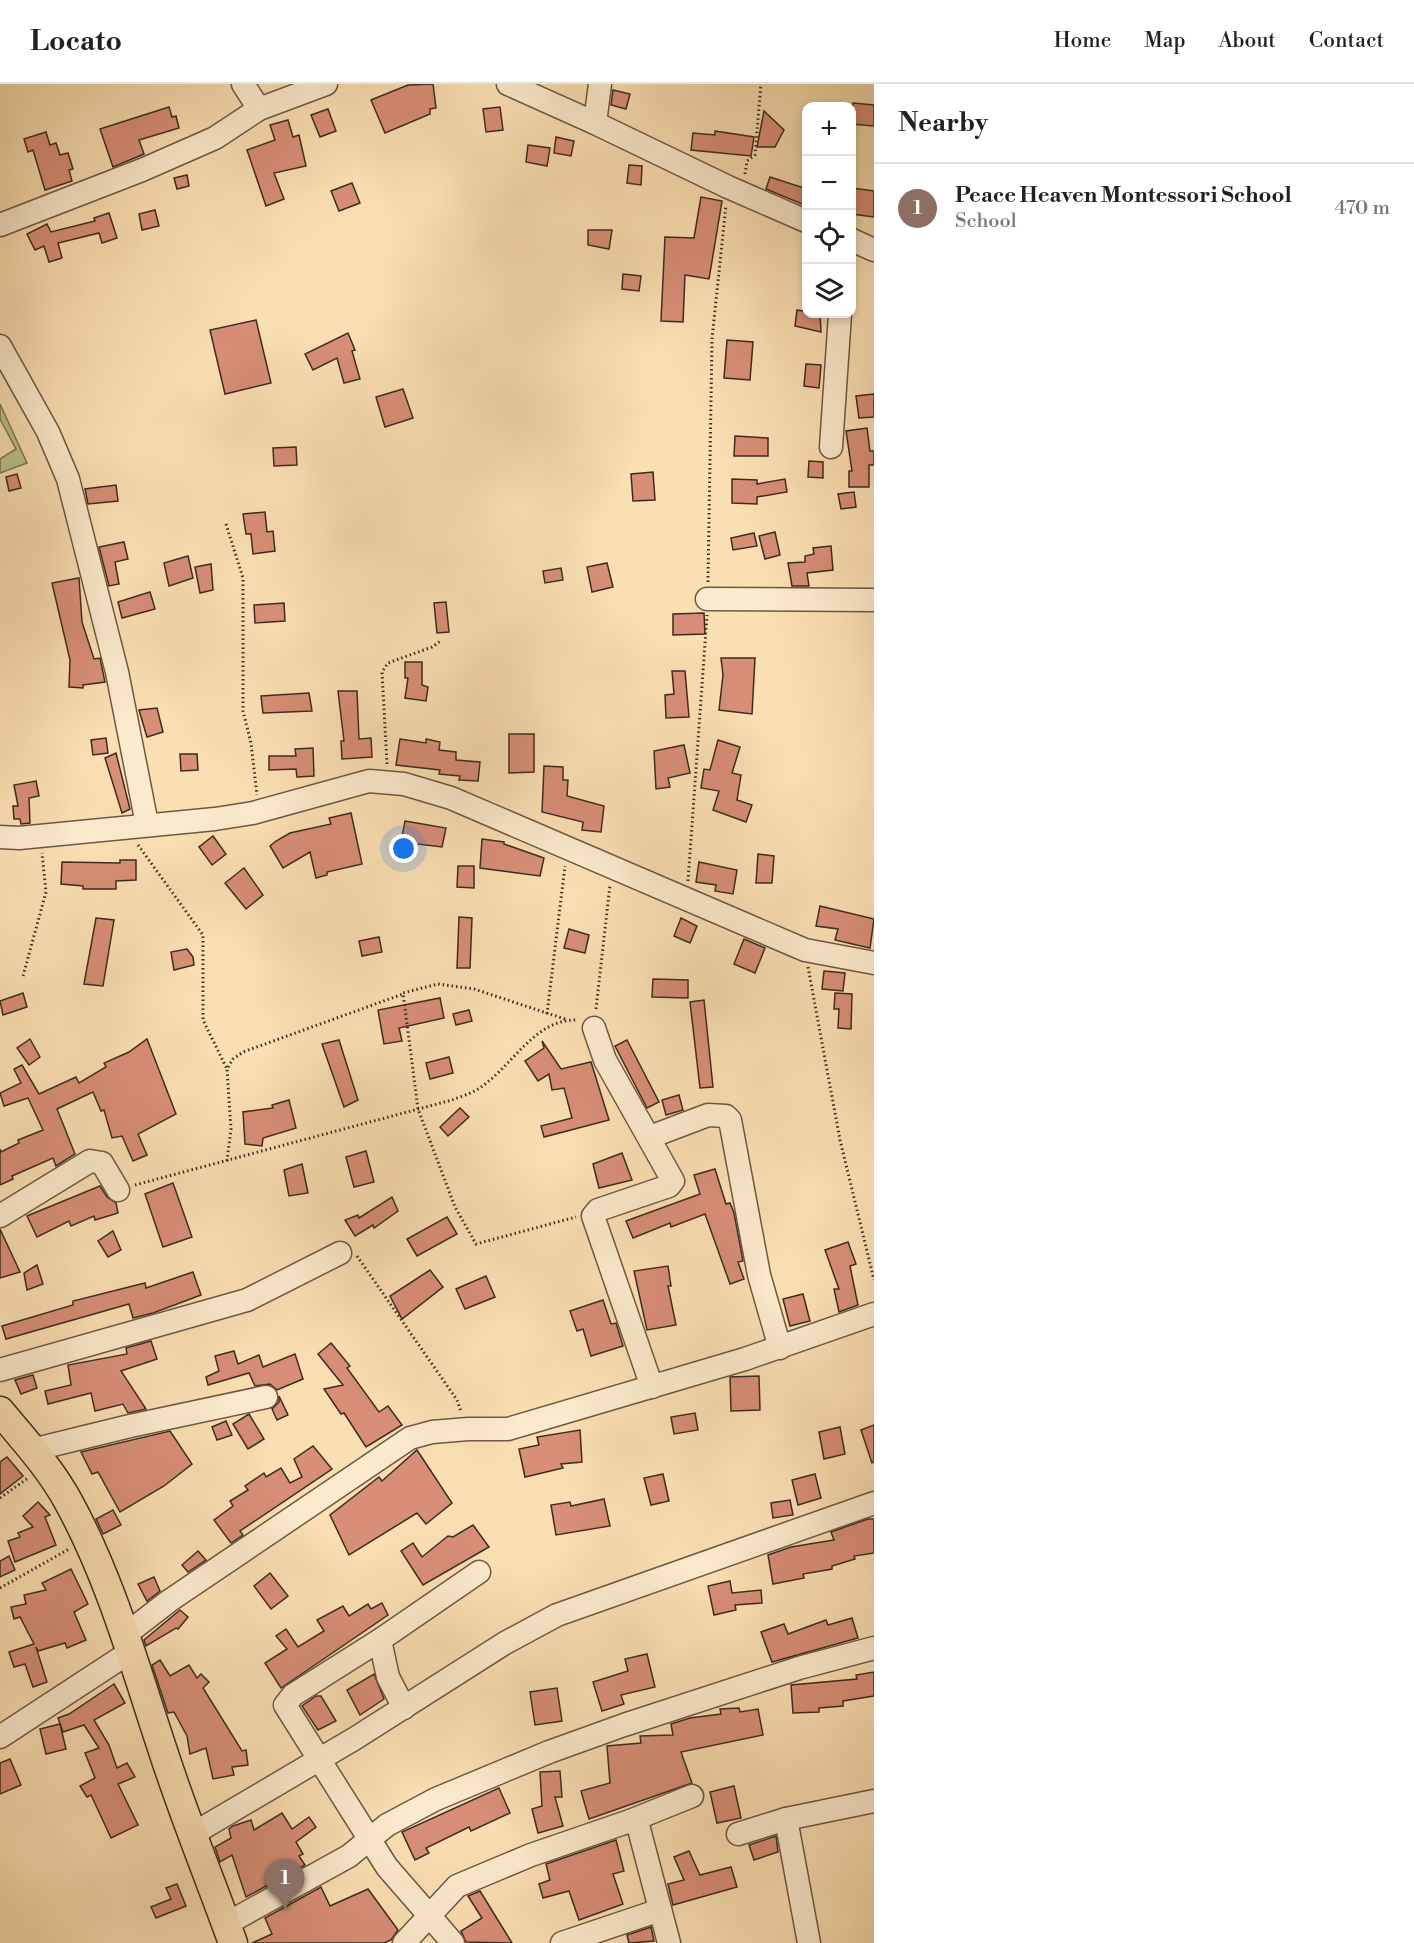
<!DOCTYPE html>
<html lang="en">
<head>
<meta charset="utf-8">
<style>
	body { margin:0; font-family:"Libre Bodoni",serif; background:#f6f6f6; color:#202124 }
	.controls { position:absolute; right:18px; top:18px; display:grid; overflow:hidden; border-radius:12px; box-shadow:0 3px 9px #0003 }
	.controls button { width:54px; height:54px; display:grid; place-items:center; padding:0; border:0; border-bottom:2px solid #e0e0e0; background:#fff; color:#202124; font:30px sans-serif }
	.you { position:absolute; left:404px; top:765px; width:21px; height:21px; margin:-15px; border:4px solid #fff; border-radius:50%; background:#1a73e8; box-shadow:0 0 0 9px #1a73e833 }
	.badge { display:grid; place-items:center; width:39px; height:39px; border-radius:50%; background:#8f2418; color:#fff; font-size:20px; font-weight:700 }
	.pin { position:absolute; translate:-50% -50px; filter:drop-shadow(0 2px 3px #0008) }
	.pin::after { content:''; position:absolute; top:32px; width:21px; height:18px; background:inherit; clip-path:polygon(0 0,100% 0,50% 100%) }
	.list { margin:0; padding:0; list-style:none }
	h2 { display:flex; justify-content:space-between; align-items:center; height:78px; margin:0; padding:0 24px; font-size:26px }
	h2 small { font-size:20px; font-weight:400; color:#757577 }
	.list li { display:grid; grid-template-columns:39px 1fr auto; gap:18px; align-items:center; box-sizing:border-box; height:90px; padding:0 24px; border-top:2px solid #e0e0e0 }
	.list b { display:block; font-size:22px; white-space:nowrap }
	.list p { margin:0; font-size:20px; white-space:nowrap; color:#757577 }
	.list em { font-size:20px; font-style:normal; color:#757577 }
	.icon { flex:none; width:33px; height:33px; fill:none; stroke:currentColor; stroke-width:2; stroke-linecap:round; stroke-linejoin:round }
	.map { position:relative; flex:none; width:874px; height:1859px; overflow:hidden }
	header { display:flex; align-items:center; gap:36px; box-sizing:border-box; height:84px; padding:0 30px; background:#fff; border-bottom:2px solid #e0e0e0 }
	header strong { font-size:28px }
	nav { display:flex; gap:33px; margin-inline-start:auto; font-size:21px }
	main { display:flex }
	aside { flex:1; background:#fff }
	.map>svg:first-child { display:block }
	.green { fill:#bcc28d; stroke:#7d7656; stroke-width:1.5 }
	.building { fill:#d88e77; stroke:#3e2b20; stroke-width:1.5 }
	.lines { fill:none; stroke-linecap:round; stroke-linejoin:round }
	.minor-casing { stroke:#6d5844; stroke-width:25 }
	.major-casing { stroke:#3e2b20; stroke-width:31 }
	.path { stroke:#3e2b20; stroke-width:3; stroke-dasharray:1.5 3; stroke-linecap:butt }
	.minor { stroke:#fceacd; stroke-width:22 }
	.major { stroke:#fadfb2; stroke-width:28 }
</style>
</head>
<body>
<header>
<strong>Locato</strong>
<nav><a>Home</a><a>Map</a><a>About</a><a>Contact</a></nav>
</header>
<main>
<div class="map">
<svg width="874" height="1859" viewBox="0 0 874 1859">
	<rect width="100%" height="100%" fill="#fadfb2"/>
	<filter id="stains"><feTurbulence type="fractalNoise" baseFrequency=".00333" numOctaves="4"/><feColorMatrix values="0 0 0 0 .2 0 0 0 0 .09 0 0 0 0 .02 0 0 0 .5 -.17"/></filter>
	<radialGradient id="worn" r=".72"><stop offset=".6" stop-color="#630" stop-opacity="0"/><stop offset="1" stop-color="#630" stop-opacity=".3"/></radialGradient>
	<path class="green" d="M0,320L27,379L0,389V375L16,365L0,335Z"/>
	<g class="building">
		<path d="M433,0L436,24L430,25V30L385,49L371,16L408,1Z"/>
		<path d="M613,6L630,10L626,25L611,21Z"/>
		<path d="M853,19L874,21V42L852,40Z"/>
		<path d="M169,23L172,33L176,32L179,44L139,56L144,70L113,83L100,45Z"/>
		<path d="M500,23L503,46L486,48L483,25Z"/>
		<path d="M328,25L336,47L320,53L311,31Z"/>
		<path d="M764,27L784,46L775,63H757Z"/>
		<path d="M288,36L293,53L299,51L306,82L274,89L284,115L266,122L247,66L275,56L270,41Z"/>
		<path d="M715,47L754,53L751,72L691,66L693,49L715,51Z"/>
		<path d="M46,48L50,61L56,59L60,71L68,69L73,85L69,86L72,97L45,106L33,66L28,68L24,55Z"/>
		<path d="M556,53L574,57L571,72L554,69Z"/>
		<path d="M528,61L550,64L547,82L526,78Z"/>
		<path d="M629,81L642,82L641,101L627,99Z"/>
		<path d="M187,91L189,102L177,105L174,94Z"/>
		<path d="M770,93L807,105V122L766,105Z"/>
		<path d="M352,99L360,119L339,127L331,107Z"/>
		<path d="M852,104L874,107V133L852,130Z"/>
		<path d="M701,113L722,117L709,195L685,191L683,238L661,237L665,153L694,154Z"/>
		<path d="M155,126L159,142L142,146L139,130Z"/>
		<path d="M109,129L117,154L102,159L99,149L58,159L62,174L49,178L44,162L35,166L27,150L47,140L51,148L95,137L94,134Z"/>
		<path d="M588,146H612L609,165L588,161Z"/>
		<path d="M623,190L641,192L639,207L622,205Z"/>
		<path d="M797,226L820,230L821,248L795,242Z"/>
		<path d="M256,236L271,299L225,310L210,246Z"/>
		<path d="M348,249L355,266L352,267L360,295L344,299L337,274L313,286L305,270Z"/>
		<path d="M727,256L753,258L750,296L724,294Z"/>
		<path d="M806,280L821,281L819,304L804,302Z"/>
		<path d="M403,305L413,334L385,343L376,313Z"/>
		<path d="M874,310V333L859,334L856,312Z"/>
		<path d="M867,344L870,367H874V381H869V403H849V387H852L846,347Z"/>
		<path d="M735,352L768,354V372H734Z"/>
		<path d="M296,363L297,381L274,382L273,364Z"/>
		<path d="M809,377L823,378V394L808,393Z"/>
		<path d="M653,388L655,416L633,417L631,390Z"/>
		<path d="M17,390L21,404L9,407L6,393Z"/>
		<path d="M732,395L757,396V400L785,395L787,408L757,413V420L732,419Z"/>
		<path d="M116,401L118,417L88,420L85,405Z"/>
		<path d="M854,408L856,423L841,425L838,410Z"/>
		<path d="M265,428L267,448L273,447L275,467L253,470L251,450H246L243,430Z"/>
		<path d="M775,448L780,471L765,475L759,452Z"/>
		<path d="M754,449L757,462L733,466L731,454Z"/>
		<path d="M124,458L128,475L115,478L119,500L109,502L99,463Z"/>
		<path d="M831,462L833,486L807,489L809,502H792L788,479L805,478V472L814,470L813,464Z"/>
		<path d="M188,472L193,494L169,502L164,479Z"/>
		<path d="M607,479L613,503L592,508L587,483Z"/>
		<path d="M211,480L213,506L200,509L195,483Z"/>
		<path d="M561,484L563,496L545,499L543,487Z"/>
		<path d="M79,494L82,538L94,575L100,574L105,598L83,601V604L69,603L70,576L52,499Z"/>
		<path d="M150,508L155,525L122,534L118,518Z"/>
		<path d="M446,518L449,548L437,549L434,519Z"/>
		<path d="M284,519L285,537L255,539L254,521Z"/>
		<path d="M704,529L705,550L673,551V530Z"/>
		<path d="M721,574H755L752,630L719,626L723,591Z"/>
		<path d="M405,578H422V601L428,603L426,617L405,614L408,594H405Z"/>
		<path d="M672,587H685L689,633L666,634L665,611L674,610Z"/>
		<path d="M338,607H357L359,655L371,654L372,673L342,675L341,657H344Z"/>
		<path d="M309,609L312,627L263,629L261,612Z"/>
		<path d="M157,624L163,648L147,653L139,626Z"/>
		<path d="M509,650H534V688L509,689Z"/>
		<path d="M106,654L108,669L93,671L91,656Z"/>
		<path d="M400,655L426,659V655L440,658L439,666L456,668V676L480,678L478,697L459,696L460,692L439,690L440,686L396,681Z"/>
		<path d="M718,656L740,663L732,689L741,691L737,716L752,721L746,738L713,726L719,707L701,704L704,685L710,686Z"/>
		<path d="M684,661L690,689L668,694L670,703L656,705L654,667Z"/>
		<path d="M313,664L314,692L297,693L296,685L269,686V672H296L295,665Z"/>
		<path d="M116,669L130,725L122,729L105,674Z"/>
		<path d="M180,670H197L198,686L181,687Z"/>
		<path d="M544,682L563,683V696H568L567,712L604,722L601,748L582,746L583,738L542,728Z"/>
		<path d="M36,697L39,712L29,714L30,739L21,740L20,735H14L13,722H18L14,701Z"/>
		<path d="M351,729L362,780L327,788V791L316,794L310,768L283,784L270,762L276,757L290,749L331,740L329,734Z"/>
		<path d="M405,737L446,744L442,763L401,758Z"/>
		<path d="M213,752L226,770L212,781L199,763Z"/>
		<path d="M482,755L504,758V760L544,774L540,792L480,784Z"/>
		<path d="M758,770L774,772L772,799H756Z"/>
		<path d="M120,776H136V796L116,797V805H83V802L61,800L62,778L120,779Z"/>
		<path d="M699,778L737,786L733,810L715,807L716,801L696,798Z"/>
		<path d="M458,782H474V804L457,803Z"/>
		<path d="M244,784L263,811L246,825L225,799Z"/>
		<path d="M820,822L874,835L870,864L835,856L838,845L816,842Z"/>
		<path d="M459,833L472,834L470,884H457Z"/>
		<path d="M96,834L114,836L103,902L84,900Z"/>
		<path d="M681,834L697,842L690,859L674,852Z"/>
		<path d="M569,845L589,851L585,869L564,864Z"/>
		<path d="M379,853L382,868L362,872L359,857Z"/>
		<path d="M744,855L765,864L755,889L734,880Z"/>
		<path d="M187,865L193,873L194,881L174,886L171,868Z"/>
		<path d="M824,887L845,889L843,907L822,905Z"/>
		<path d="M653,895L688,896V914L652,913Z"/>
		<path d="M23,909L27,923L3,931L0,917Z"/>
		<path d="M835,909L852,910L851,945L838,944L839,925H834Z"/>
		<path d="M440,914L444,934L399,944L402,957L384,960L378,926Z"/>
		<path d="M704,916L713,1003L700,1004L690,918Z"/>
		<path d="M469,926L472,937L456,941L453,930Z"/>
		<path d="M30,955L40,973L29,981L17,964Z"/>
		<path d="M147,955L176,1030L138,1050L147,1071L133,1077L122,1052L112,1054L104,1026L101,1027L93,1008L57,1025L75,1070L56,1082L53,1074L12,1092L13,1095L0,1101V1065L1,1068L19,1059L18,1056L43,1046L28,1014L4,1022L0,1009L21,999L14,985L22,981L39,1010L76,993L79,999L106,983L104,979L129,968Z"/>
		<path d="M339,956L358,1016L344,1023L322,960Z"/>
		<path d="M627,956L659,1018L647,1024L615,962Z"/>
		<path d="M542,957L561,985L591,978L609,1036L544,1053L541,1042L572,1034L564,1004L552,1006L549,990L538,997L525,977L544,964Z"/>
		<path d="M449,973L453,989L430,995L426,979Z"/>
		<path d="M679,1011L683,1026L666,1031L662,1016Z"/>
		<path d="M289,1016L296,1044L263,1054L262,1062L245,1060L243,1028L273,1024L272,1021Z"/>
		<path d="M460,1024L469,1033L448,1052L440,1043Z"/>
		<path d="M366,1067L374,1098L354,1103L346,1073Z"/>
		<path d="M622,1069L632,1096L599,1104L593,1080Z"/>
		<path d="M302,1080L308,1109L289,1112L284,1086Z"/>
		<path d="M715,1085L726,1120L730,1119L734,1129L743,1177L738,1178L744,1195L730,1200L705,1130L671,1143L670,1139L633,1154L626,1137L700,1110L694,1091Z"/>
		<path d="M173,1099L192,1153L163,1163L145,1110Z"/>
		<path d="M100,1102L107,1113L116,1119L118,1129L95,1136L94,1132L71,1142L69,1137L37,1153L27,1132Z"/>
		<path d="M392,1113L398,1127L374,1144L373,1141L355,1152L345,1136L358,1131L359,1134Z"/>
		<path d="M447,1133L457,1150L417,1172L407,1155Z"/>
		<path d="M0,1145L20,1188L0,1194Z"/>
		<path d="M113,1147L121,1166L108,1173L98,1157Z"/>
		<path d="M848,1158L856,1180L850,1182L858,1221L839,1228L834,1205H839L825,1166Z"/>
		<path d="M37,1181L43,1200L27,1206L24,1189Z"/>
		<path d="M668,1182L671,1202H668L676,1241L647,1246L634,1187Z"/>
		<path d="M430,1186L443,1203L402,1235L390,1212Z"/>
		<path d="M193,1188L201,1211L153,1229L133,1234L129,1220L6,1255L2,1242L73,1221V1217L145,1199L146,1204Z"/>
		<path d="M486,1192L495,1213L465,1225L456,1205Z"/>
		<path d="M803,1210L810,1237L790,1242L783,1215Z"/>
		<path d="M603,1216L611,1240L616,1239L623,1262L591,1272L583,1245L577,1247L570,1227Z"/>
		<path d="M151,1257L157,1275L121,1287L146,1325L128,1329L123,1320L95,1327L91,1309L48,1320L45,1307L71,1301L68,1281L127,1270L126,1264Z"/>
		<path d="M331,1259L350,1282L347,1284L379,1328L388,1322L402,1341L366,1363L344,1329L341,1330L324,1305L343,1301L318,1270Z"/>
		<path d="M234,1267L238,1280L259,1271L263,1283L295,1270L303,1295L277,1306L270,1300L255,1302L249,1289L208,1301L206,1293L219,1287L215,1272Z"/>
		<path d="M33,1291L37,1304L21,1310L15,1296Z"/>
		<path d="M759,1292L760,1326L731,1327L730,1293Z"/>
		<path d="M279,1312L288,1331L277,1336L272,1325L279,1318Z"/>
		<path d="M695,1329L698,1346L674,1350L671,1333Z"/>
		<path d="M249,1330L264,1355L248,1365L233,1340Z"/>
		<path d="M226,1337L232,1351L217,1356L212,1343Z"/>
		<path d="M874,1341V1378L872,1379L861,1346Z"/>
		<path d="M840,1343L845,1370L824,1375L819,1348Z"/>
		<path d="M580,1346L582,1378L561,1380L563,1384L525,1393L519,1365L539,1361L537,1353Z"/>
		<path d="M170,1347L192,1380L164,1402L120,1428L98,1388L92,1390L81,1368Z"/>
		<path d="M313,1362L332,1385L240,1447L243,1451L231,1459L214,1436L233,1422L230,1417L248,1406L245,1402L264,1389L266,1393L281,1384L290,1399L302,1393L294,1375Z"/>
		<path d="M417,1366L452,1419L426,1440L417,1429L349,1471L330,1431L379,1393L382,1397Z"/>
		<path d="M7,1373L23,1392L0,1410V1378Z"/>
		<path d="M663,1390L669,1417L651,1421L644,1394Z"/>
		<path d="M815,1390L821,1414L798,1421L792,1396Z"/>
		<path d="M604,1415L610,1442L556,1451L551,1421L570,1418L571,1422Z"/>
		<path d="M790,1416L793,1431L773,1434L771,1419Z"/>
		<path d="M38,1418L50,1431L45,1433L56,1461L15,1478L8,1457L20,1453L18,1449L33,1443L23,1432Z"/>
		<path d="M113,1426L121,1441L103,1450L96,1435Z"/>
		<path d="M868,1435H874V1469L854,1472L855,1475L832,1482V1485L803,1490L804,1494L773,1500L768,1471L791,1463L834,1456L831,1448Z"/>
		<path d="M473,1441L489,1463L423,1501L401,1467L413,1459L422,1473L448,1452L453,1453Z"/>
		<path d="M198,1467L206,1476L188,1488L182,1481Z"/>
		<path d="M9,1472L15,1486L0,1493V1477Z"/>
		<path d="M71,1485L88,1520L74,1528L86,1556L67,1564L65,1559L38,1567L36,1563L47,1598L33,1603L25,1580L14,1583L9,1568L34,1560L20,1533L14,1535L11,1523L26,1520L24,1511L46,1506L42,1499Z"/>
		<path d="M270,1489L288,1512L271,1525L254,1502Z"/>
		<path d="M154,1493L160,1507L147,1517L138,1500Z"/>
		<path d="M730,1497L732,1509L761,1506L762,1519L735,1521L736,1526L714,1531L708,1502Z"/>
		<path d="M382,1519L388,1531L281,1604L265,1579L287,1565L276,1552L286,1545L298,1563L324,1547L317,1536L343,1522L349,1532L368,1520L371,1525Z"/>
		<path d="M180,1526L188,1533L178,1545L176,1544L146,1562L144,1556Z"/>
		<path d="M852,1534L858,1554L772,1578L761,1548L784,1540L788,1550L826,1536L828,1541Z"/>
		<path d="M647,1570L655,1603L621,1611L624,1620L602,1627L593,1598L628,1587L625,1575Z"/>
		<path d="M160,1576L170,1592L189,1581L197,1594L201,1590L209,1598L203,1604L242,1667L246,1666L248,1681L232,1683L234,1691L213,1695L206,1664L190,1670L187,1652L174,1628L168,1629L152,1581Z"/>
		<path d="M874,1588V1612L843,1617V1622L819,1624V1628L793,1629L791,1601L857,1595L856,1591Z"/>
		<path d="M374,1590L384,1615L360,1631L347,1606Z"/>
		<path d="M114,1600L125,1619L94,1636L109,1661L117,1684L127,1679L135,1693L118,1700L138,1741L111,1754L91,1711L87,1713L80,1702L95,1694L85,1669L99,1664L84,1641L63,1648L58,1634L69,1630Z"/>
		<path d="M557,1604L562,1637L535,1641L530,1608Z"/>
		<path d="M316,1612H321L336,1637L318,1646L302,1622Z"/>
		<path d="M739,1624L740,1628L758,1625L763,1651L681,1668L692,1699L589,1735L581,1707L610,1699L607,1662L641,1659L640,1652L673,1651L671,1640L690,1634L721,1630L720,1625Z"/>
		<path d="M60,1640L66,1665L46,1670L40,1645Z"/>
		<path d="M10,1675L21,1701L0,1710V1679Z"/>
		<path d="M560,1687L562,1713H555L563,1742L538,1749L532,1725L542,1722L540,1688Z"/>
		<path d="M734,1702L741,1734L717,1739L710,1708Z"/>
		<path d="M499,1704L510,1729L471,1747L469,1743L426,1764L429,1769L415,1776L402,1748Z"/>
		<path d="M282,1729L292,1745L309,1733L316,1743L296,1758L303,1770L299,1772L305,1781L246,1813L232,1771L220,1778L215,1763L231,1754L229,1745L233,1742L251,1736L254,1746Z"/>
		<path d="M776,1752L778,1768L754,1776L749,1761Z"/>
		<path d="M616,1756L624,1787L613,1790L623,1820L579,1836L569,1807L543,1814L539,1800L550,1796L546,1780Z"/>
		<path d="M689,1767L700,1791L731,1783L737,1803L673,1821L668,1800L684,1796L674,1773Z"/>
		<path d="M177,1800L186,1822L156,1834L151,1823L171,1815L166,1804Z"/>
		<path d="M321,1803L330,1822L368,1805L398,1846L391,1856L384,1859H252L272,1850L265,1834Z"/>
		<path d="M480,1807L512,1859L466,1858L461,1847L482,1834L468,1812Z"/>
		<path d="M651,1843L654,1857L629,1859L627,1851Z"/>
	</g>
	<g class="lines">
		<g class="minor-casing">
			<g id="minor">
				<path d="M243,0L259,25"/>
				<path d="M508,0L595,39L600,0"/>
				<path d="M595,39L728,103L806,137"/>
				<path d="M0,141L142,86L215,54L259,25L326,0"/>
				<path d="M852,156L874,166"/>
				<path d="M0,262L48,348L68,395L117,588L147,740"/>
				<path d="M831,363L840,230"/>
				<path d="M707,515L873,516"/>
				<path d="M0,753L19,754L215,735L253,729L369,697L404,700L451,714L805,866L874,879"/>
				<path d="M594,944L605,976L673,1097L669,1102L598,1126L593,1132L652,1303"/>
				<path d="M650,1053L708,1031L726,1032L730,1036L759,1191L780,1264"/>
				<path d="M0,1132L90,1077L102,1079L118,1106"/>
				<path d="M0,1286L247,1216L340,1169"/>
				<path d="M32,1366L130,1342L266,1313"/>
				<path d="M125,1551L169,1517L410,1354L432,1348L468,1345H508L745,1275L874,1230"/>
				<path d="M380,1556L388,1593L404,1624"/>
				<path d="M0,1653L130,1568"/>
				<path d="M630,1737L692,1712"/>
				<path d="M738,1750L786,1735"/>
				<path d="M191,1751L354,1655L505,1559L557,1531L874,1419"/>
				<path d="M226,1840L349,1772L387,1741L436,1715L549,1668L624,1641L799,1584L874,1564"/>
				<path d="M404,1859L457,1802L531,1771L630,1737L635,1738L639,1745L669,1859"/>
				<path d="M453,1859L387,1783L285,1621L293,1611L380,1556L479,1488"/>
				<path d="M562,1859L660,1826"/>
				<path d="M809,1859L786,1735L874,1717"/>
			</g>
		</g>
		<g class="major-casing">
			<path id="major" d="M0,1327C24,1356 50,1384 68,1417C111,1495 135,1583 163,1667C184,1732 210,1795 233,1859"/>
		</g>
		<g class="path">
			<path d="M745,90L747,77L755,71L761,0"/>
			<path d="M226,440L243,494V627L251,659L257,711"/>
			<path d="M708,498L712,255L726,121"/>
			<path d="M387,680L382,588L388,579L432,563L442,556"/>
			<path d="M138,761L203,851V936L227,985"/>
			<path d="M688,797L707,531"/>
			<path d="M808,883L840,1056L874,1196"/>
			<path d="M23,892L46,808L42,769"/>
			<path d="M596,925L610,801"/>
			<path d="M547,930L565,782"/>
			<path d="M565,935L474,905L438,900L403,909L418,1025L455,1123L476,1160L576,1133"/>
			<path d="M227,1077L231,1045L227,985L233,975L243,968L403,910"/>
			<path d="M135,1101L452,1016C460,1013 470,1010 478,1005C512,984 534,934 578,936"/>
			<path d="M357,1172L457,1316L461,1328"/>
			<path d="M0,1414L28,1394"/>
			<path d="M0,1504L69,1465"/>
		</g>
		<use href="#minor" class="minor"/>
		<use href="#major" class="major"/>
	</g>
	<rect width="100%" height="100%" filter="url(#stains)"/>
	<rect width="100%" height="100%" fill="url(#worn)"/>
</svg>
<div class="controls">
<button>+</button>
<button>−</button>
<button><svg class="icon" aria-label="locate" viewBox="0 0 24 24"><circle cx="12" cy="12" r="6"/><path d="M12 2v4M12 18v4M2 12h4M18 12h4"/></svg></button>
<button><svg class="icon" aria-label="layers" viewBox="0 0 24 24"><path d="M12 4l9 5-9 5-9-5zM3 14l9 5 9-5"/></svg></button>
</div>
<div class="you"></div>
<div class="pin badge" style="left:285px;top:1825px;background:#8d6e63">1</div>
</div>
<aside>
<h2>Nearby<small></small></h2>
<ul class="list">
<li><span class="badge" style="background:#8d6e63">1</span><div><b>Peace Heaven Montessori School</b><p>School</p></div><em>470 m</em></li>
</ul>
</aside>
</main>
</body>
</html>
